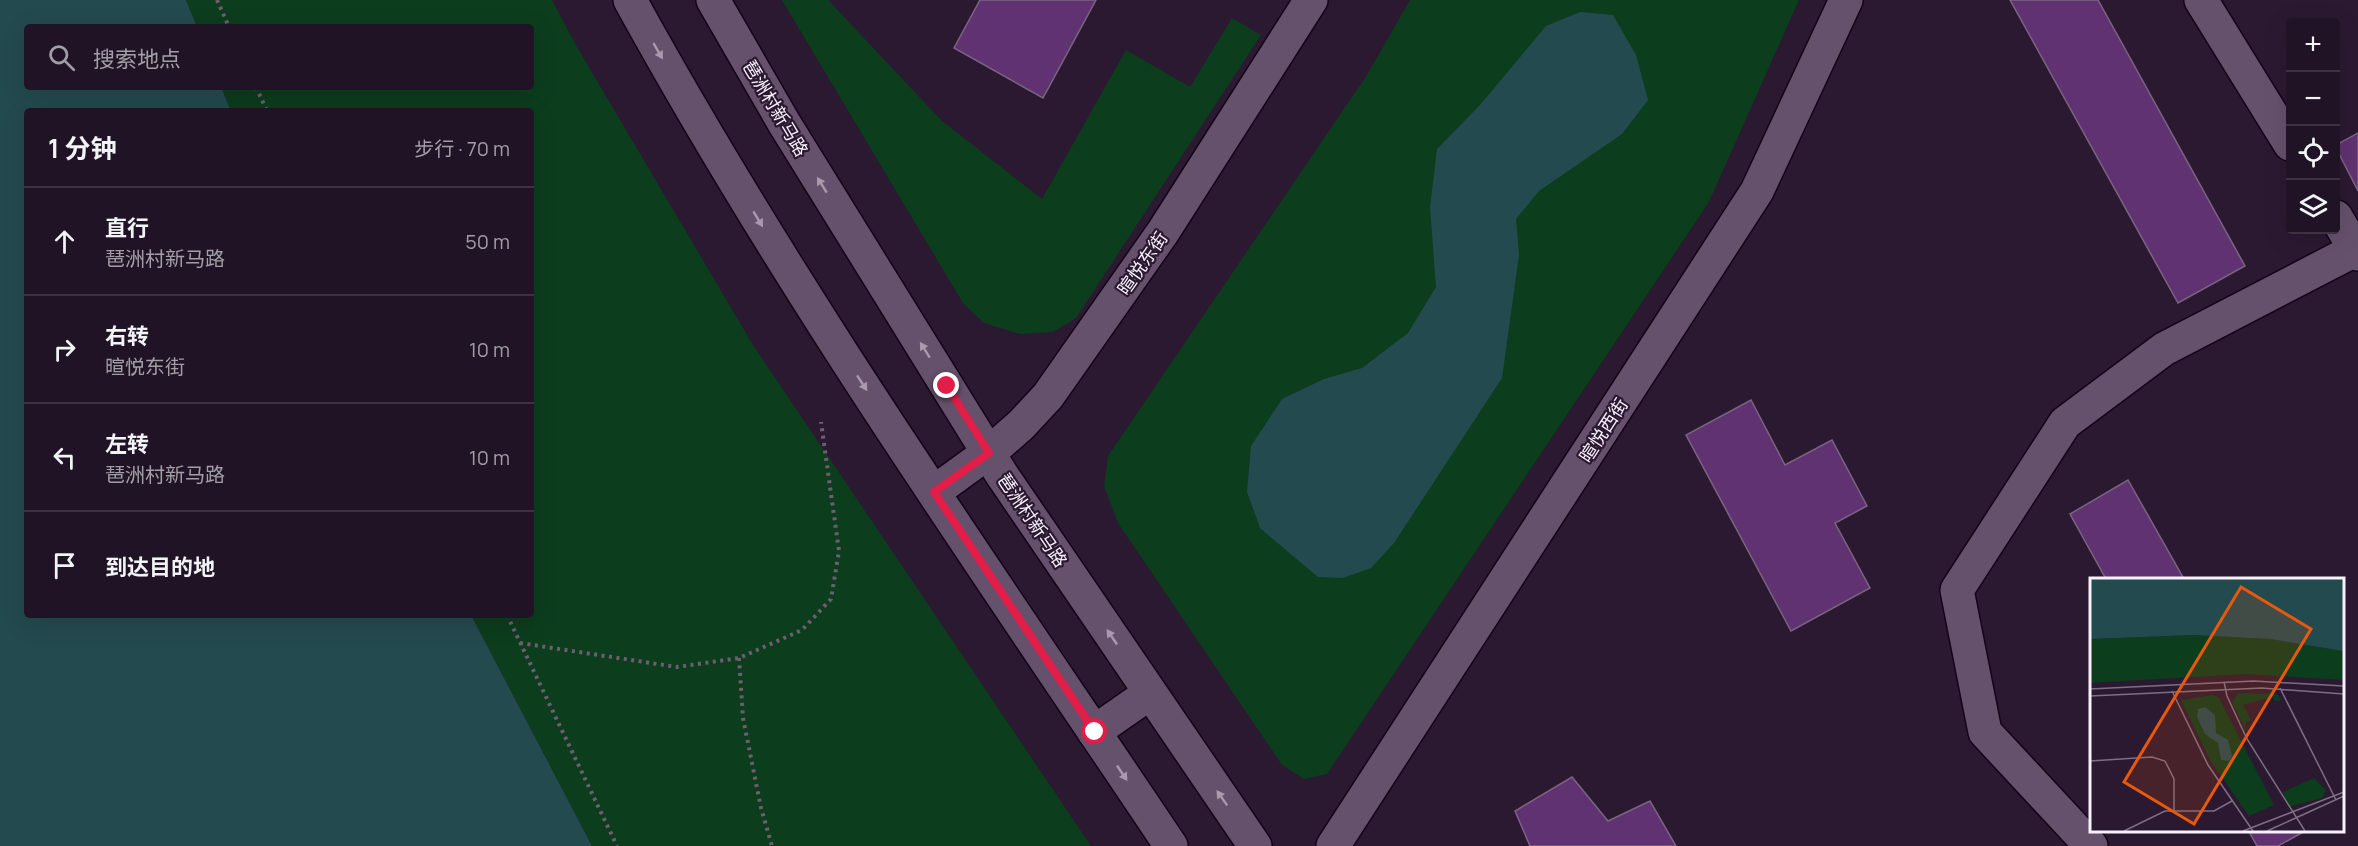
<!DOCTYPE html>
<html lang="zh">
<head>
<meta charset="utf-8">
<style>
	body { margin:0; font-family:Manrope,"Noto Sans SC",sans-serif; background:#2d2032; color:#f1f3f6 }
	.controls { position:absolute; right:18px; top:18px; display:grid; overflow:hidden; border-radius:6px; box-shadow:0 6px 24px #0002 }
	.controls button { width:54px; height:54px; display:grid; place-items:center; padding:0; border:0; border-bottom:2px solid #3d3242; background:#201325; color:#f1f3f6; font:30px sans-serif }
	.stop { position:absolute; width:18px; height:18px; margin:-14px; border:4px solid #e11d48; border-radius:50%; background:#fff }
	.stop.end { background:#e11d48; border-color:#fff; box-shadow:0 2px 6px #0008 }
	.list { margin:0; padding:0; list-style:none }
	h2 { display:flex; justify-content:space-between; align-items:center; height:78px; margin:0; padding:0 24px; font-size:26px }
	h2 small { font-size:20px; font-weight:400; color:#a29ea7 }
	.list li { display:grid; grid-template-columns:39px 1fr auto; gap:18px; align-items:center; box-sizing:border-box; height:108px; padding:0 24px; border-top:2px solid #3d3242 }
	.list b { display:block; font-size:22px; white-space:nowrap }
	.list p { margin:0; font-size:20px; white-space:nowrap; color:#a29ea7 }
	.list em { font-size:20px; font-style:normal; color:#a29ea7 }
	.icon { flex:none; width:33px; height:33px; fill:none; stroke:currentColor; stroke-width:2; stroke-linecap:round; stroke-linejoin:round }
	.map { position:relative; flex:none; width:2358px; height:846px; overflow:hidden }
	.search { position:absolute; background:#201325; box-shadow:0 6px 24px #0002; left:24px; top:24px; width:510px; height:66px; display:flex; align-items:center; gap:15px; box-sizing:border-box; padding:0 21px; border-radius:6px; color:#a29ea7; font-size:22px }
	.panel { position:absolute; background:#201325; box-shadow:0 6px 24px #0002; left:24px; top:108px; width:510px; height:510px; border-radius:6px }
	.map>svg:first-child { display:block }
	.green { fill:#0c3d1d }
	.water { fill:#234a4f }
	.building { fill:#613271; stroke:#796581; stroke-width:1.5 }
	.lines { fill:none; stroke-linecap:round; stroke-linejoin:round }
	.minor-casing { stroke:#130418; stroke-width:36 }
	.path { stroke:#6d5e72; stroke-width:4; stroke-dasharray:3 4.5; stroke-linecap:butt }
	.minor { stroke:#65516c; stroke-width:33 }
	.oneway { fill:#a899ad }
	.route { stroke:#e11d48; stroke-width:8 }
	.labels { text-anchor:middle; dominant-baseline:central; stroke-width:4.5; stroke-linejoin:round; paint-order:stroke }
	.street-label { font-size:18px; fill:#f9f0fd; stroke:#2b1931 }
	.inset-road { fill:none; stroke:#7d6f83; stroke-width:1.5 }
	.view { fill:#e8590c; fill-opacity:0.15; stroke:#e8590c; stroke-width:3 }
	.inset-edge { fill:none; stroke:#f9f0fd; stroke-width:3 }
</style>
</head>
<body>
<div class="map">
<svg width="2358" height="846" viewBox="0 0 2358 846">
	<rect width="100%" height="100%" fill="#2b1931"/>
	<g class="green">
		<path d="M186,0H552L577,47L753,345L1091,846H592L471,615H531V111H231L221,87H531V27H197Z"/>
		<path d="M782,0H828L941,120L1042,199L1126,50L1190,87L1232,18L1261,35L1076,318L1053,332L1020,334L984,323L963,303Z"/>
		<path d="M1410,0H1799L1709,202L1327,774L1304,779L1282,765L1118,523L1104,486L1108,456L1367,75Z"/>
	</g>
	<g class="water">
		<path d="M0,0H186L197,27H27V87H221L231,111H27V615H471L592,846H0Z"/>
		<path d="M1580,12L1613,15L1636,55L1648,100L1622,134L1539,191L1516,219L1519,255L1502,378L1394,543L1371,568L1343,578L1318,577L1260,528L1247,492L1251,446L1282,399L1324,379L1362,368L1408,333L1436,287L1430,207L1437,149L1480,105L1546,26Z"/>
	</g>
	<g class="building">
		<path d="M980,0H1096L1043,98L954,48Z"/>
		<path d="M2010,0H2098L2245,266L2178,303Z"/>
		<path d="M2358,133V191L2336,148V145Z"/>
		<path d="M1751,400L1785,465L1832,440L1867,506L1835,523L1870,588L1791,631L1686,435Z"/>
		<path d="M2128,480L2184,579H2106L2070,514Z"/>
		<path d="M1572,777L1608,821L1650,801L1676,846H1530L1515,811Z"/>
		<path d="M2248,830H2307L2278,846H2257Z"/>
	</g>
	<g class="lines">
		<g class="minor-casing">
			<g id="minor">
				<path d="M630,0C791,293 985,568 1171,846"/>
				<path d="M713,0L784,123L1002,475L1255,846"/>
				<path d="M2201,0L2290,144"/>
				<path d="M2336,217L2358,254"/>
				<path d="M934,492L996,447L1021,425L1048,396L1163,232L1311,0"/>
				<path d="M1094,732L1150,693"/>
				<path d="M1333,846L1757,191L1846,0"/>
				<path d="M2091,846L1985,732L1957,590L2065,423L2164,349L2355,250"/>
			</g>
		</g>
		<g class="path">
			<path d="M217,0L229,27"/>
			<path d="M256,87L267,111"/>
			<path d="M507,615L617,846"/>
			<path d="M520,643L677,667L739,658L802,630L831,599L839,551L821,422"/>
			<path d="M739,658L743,718L761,808L772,846"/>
		</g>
		<use href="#minor" class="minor"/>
	</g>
	<defs><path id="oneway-solid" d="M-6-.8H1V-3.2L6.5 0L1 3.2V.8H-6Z" transform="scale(1.5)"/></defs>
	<g class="oneway">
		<use href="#oneway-solid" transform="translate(658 51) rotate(60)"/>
		<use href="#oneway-solid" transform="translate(822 185) rotate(-122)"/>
		<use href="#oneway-solid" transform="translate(758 219) rotate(59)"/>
		<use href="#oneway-solid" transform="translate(925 350) rotate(-122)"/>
		<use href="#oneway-solid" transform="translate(862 383) rotate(57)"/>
		<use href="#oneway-solid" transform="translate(1112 637) rotate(-124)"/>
		<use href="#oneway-solid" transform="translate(1122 773) rotate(56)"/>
		<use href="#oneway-solid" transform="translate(1222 798) rotate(-125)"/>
	</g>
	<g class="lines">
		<path class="route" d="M947,386L989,453L934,492L1095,732"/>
	</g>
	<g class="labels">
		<g class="street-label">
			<text transform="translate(776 108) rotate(59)">琶洲村新马路</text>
			<text transform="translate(1142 263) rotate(-55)">暄悦东街</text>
			<text transform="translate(1603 430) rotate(-57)">暄悦西街</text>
			<text transform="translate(1033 520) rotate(56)">琶洲村新马路</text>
		</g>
	</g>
	<g transform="translate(2090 578)">
		<rect width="254" height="254" fill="#2b1931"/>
		<path d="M104,57L180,61L253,73V102L155,96L0,105V61ZM148,115L187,116L192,122L185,123L182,119L153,127L161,142L155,145L156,153L142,124ZM123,117L129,120L184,227L159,238L120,182L91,122ZM224,200L236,212L232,220L198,229L193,214Z" fill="#0c3d1d"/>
		<path d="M0,1H253V73L180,61L104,57L0,61ZM115,129L125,137L126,155L138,162L142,177L140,183L131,182L128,165L115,156L107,139L108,131Z" fill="#234a4f"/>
		<path class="inset-road" d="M134,104L137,118L157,161L215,253M190,110L246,222M0,111L164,103L254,108M82,113L118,187L163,253M0,118L172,110L254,116M0,183L62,179L75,183L84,201V233M34,253L75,233H124L142,223M153,253L254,214M177,253L254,218"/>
		<path class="view" d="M151,9L221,51L104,246L34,204Z"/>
		<rect width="254" height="254" class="inset-edge"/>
	</g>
</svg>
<div class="controls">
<button>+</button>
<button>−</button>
<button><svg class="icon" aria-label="locate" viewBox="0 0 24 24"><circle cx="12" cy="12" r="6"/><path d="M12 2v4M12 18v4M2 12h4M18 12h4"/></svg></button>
<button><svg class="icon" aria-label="layers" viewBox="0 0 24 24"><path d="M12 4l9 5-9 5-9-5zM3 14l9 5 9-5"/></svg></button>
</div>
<div class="stop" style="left:1095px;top:732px"></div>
<div class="stop end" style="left:947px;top:386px"></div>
<div class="search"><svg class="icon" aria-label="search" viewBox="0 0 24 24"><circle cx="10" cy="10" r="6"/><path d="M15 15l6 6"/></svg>搜索地点</div>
<section class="panel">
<h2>1 分钟<small>步行 · 70 m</small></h2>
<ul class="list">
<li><svg class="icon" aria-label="ahead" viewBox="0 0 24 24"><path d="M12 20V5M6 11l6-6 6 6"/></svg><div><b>直行</b><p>琶洲村新马路</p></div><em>50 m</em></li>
<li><svg class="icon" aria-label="right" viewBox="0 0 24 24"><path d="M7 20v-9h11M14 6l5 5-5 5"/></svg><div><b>右转</b><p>暄悦东街</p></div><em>10 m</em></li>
<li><svg class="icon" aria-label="left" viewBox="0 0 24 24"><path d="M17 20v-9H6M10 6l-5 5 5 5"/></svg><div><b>左转</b><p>琶洲村新马路</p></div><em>10 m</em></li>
<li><svg class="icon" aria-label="arrive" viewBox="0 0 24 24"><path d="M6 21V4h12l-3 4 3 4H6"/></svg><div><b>到达目的地</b></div></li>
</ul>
</section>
</div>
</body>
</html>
